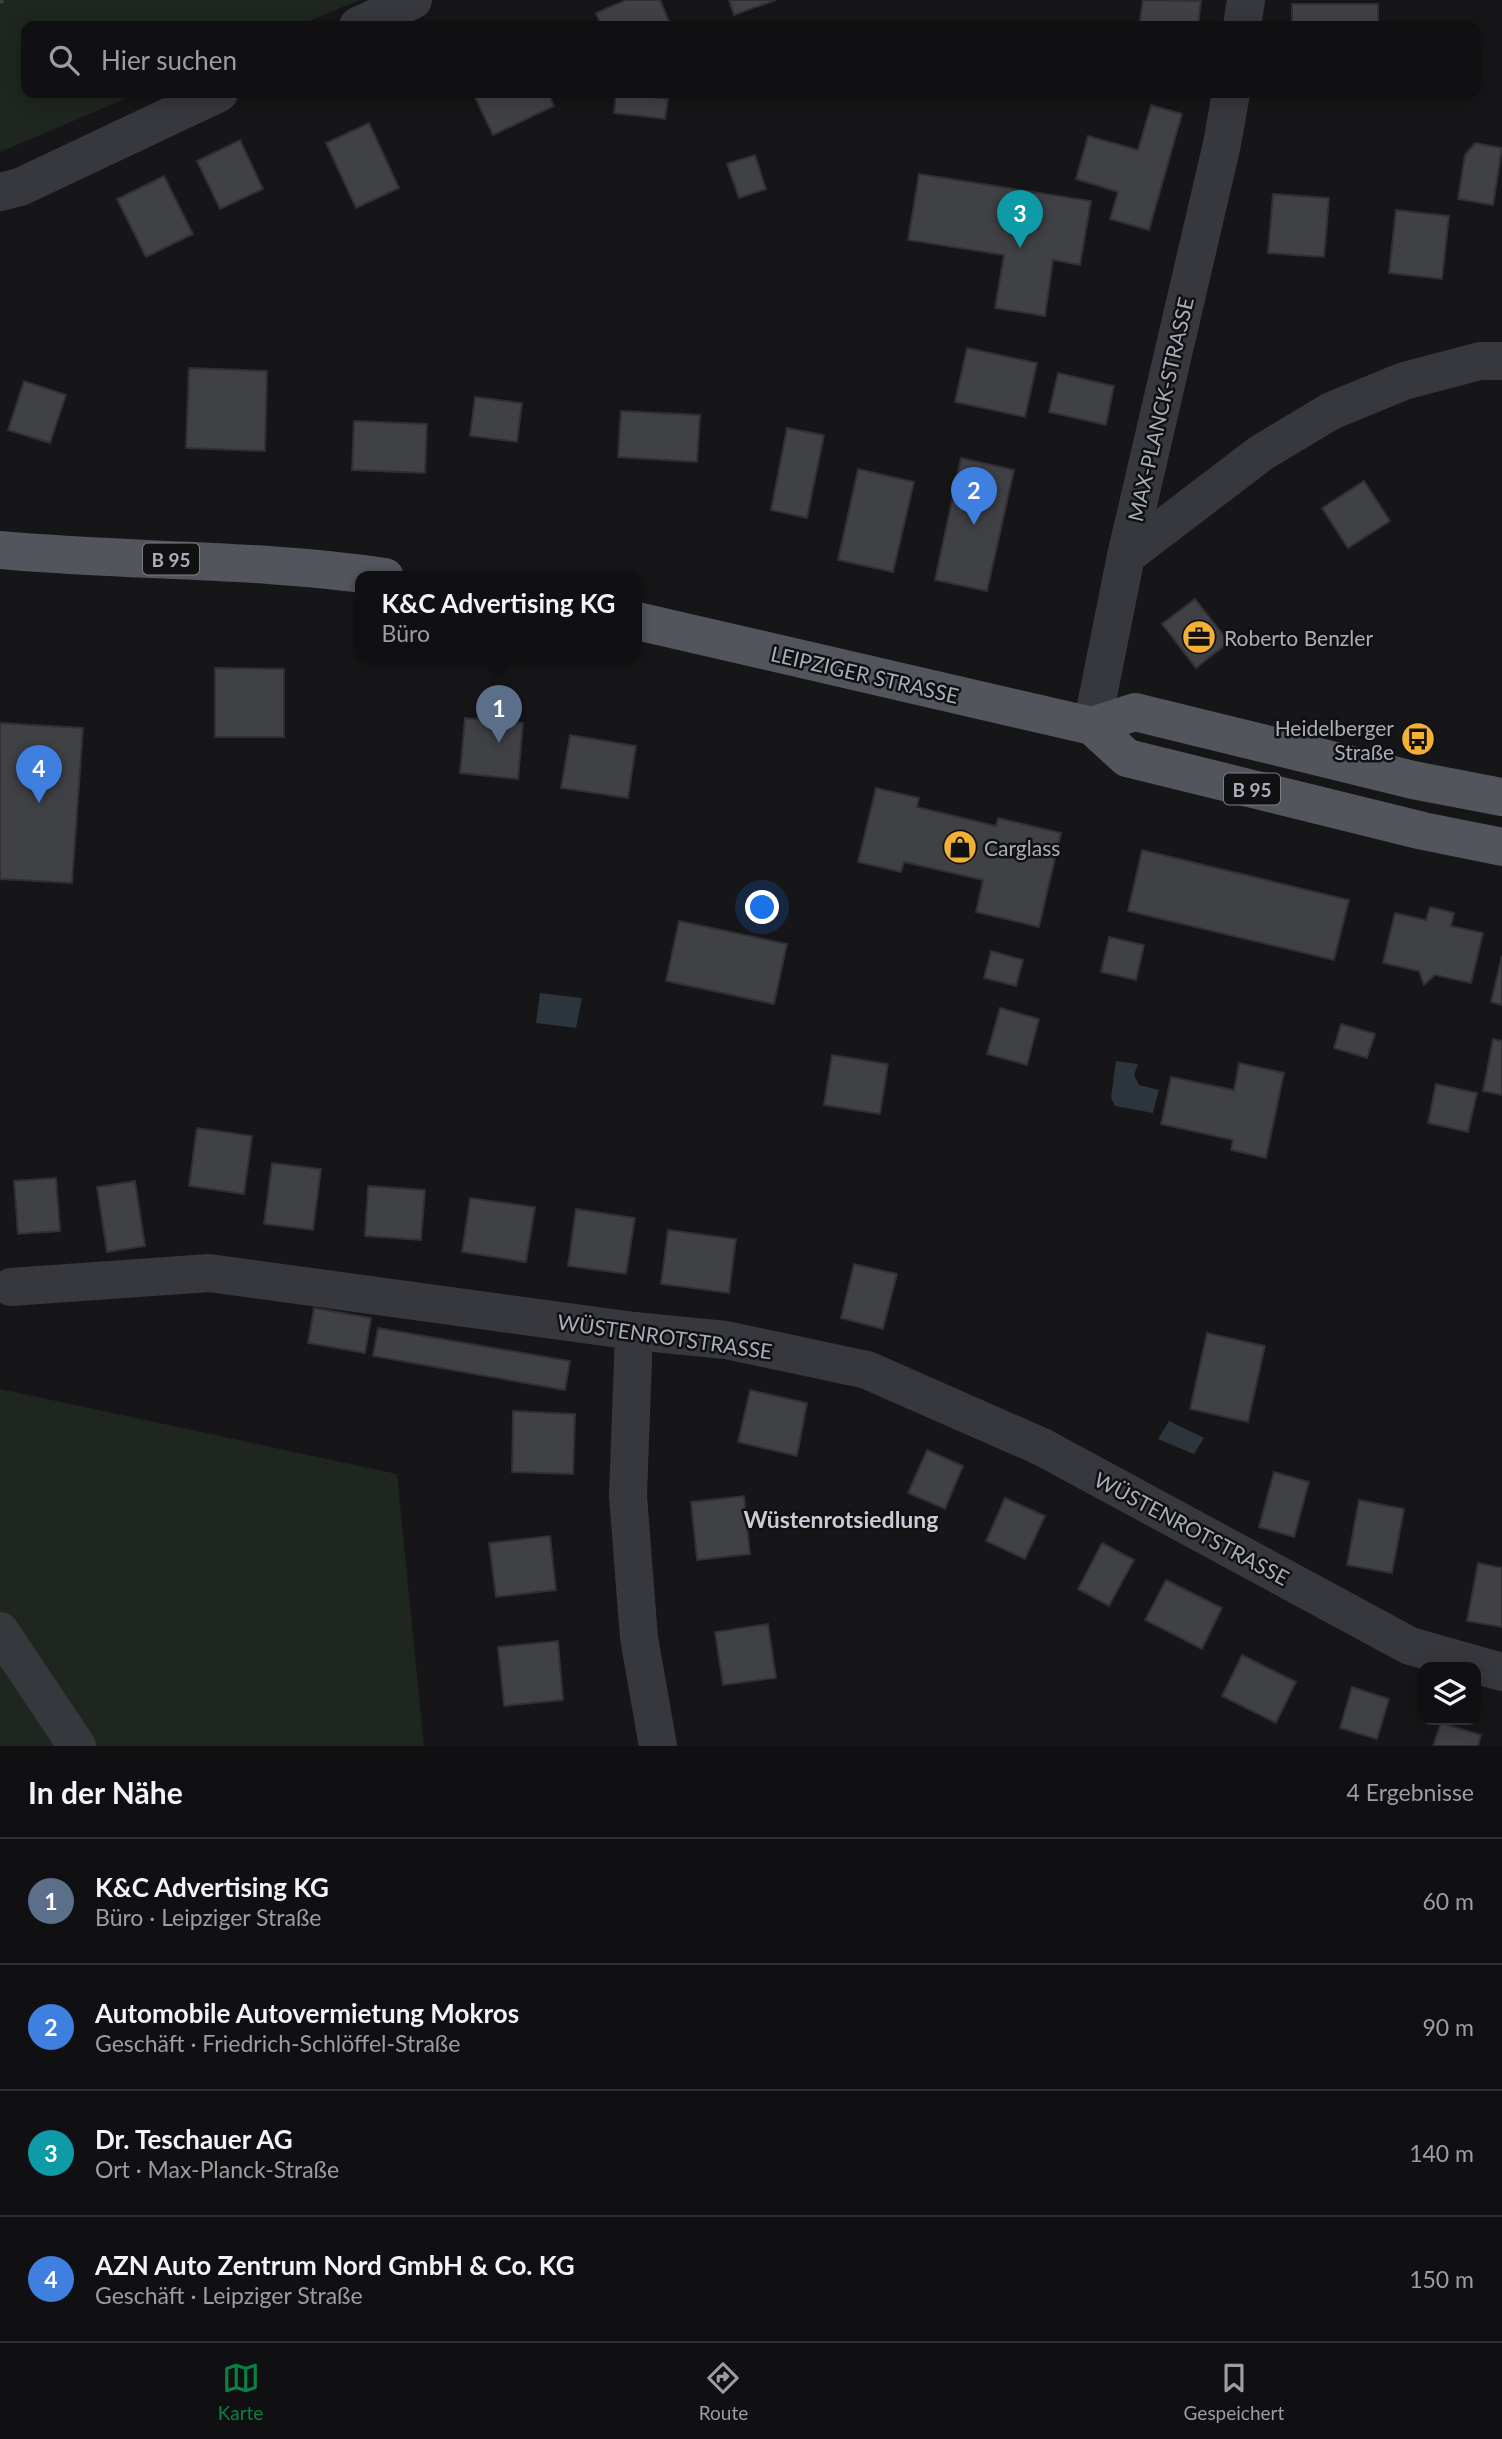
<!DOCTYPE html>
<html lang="de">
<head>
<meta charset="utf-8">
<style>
	body { margin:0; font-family:Lato,sans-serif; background:#19191b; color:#f1f3f6 }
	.controls { position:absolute; right:21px; bottom:21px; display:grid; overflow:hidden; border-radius:14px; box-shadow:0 4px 18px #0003 }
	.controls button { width:63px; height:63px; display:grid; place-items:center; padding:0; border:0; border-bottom:2px solid #303032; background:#101012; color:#f1f3f6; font:35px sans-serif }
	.you { position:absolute; left:763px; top:908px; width:24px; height:24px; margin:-18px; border:5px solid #fff; border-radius:50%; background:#1a73e8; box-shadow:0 0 0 10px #1a73e833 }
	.badge { display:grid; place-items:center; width:46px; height:46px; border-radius:50%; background:#0b8043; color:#fff; font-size:23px; font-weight:700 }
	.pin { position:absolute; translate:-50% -58px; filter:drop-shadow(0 2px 4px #0008) }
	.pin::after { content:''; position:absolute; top:37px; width:24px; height:21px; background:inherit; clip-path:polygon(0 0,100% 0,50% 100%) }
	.popup { position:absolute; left:355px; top:571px; width:287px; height:91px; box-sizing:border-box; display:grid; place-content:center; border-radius:14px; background:#101012; filter:drop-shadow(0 2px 5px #0005); font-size:23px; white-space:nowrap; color:#9c9d9f }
	.popup b { font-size:26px; color:#f1f3f6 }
	.popup::after { content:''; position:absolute; left:50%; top:100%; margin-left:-14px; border:14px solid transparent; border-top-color:#101012 }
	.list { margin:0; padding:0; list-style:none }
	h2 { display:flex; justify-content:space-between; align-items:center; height:91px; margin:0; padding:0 28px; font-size:30px }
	h2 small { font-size:23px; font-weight:400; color:#9c9d9f }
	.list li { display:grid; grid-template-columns:46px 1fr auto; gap:21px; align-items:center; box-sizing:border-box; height:126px; padding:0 28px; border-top:2px solid #303032 }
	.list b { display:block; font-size:26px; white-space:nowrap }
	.list p { margin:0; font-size:23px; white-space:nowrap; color:#9c9d9f }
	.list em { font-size:23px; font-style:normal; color:#9c9d9f }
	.icon { flex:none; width:38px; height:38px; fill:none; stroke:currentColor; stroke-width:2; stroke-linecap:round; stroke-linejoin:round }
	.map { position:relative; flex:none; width:1502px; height:1746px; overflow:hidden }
	.search { position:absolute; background:#101012; box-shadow:0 4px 18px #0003; left:21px; right:21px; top:21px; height:77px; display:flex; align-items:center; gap:18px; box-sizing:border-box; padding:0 24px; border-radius:14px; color:#9c9d9f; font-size:26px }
	.sheet { height:595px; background:#101012 }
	nav { display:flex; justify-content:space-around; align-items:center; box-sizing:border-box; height:98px; border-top:2px solid #303032; background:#101012; font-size:19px; color:#9c9d9f }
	nav a { display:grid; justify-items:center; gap:4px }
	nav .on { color:#0b8043 }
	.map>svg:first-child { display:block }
	.green { fill:#1e261f }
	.water { fill:#2c353c }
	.building { fill:#404145; stroke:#303034; stroke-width:2 }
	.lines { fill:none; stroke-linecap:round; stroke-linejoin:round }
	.path { stroke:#3d3f44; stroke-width:4.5; stroke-dasharray:3.5 5; stroke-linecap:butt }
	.minor { stroke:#37383d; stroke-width:38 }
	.major { stroke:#53555c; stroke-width:38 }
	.labels { text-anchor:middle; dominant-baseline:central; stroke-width:5; stroke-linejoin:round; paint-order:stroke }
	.shield { fill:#111113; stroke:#7b7e86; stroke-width:2 }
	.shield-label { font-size:19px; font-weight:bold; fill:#a8adb8 }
	.street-label { font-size:21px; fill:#a8adb8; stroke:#111113 }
	.poi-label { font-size:21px; fill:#a8adb8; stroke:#111113; text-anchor:start }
	.neighbourhood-label { font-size:23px; font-weight:bold; fill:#c9ccd4; stroke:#111113 }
</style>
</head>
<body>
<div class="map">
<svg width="1502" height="1746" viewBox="0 0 1502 1746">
	<rect width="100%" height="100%" fill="#161618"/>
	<g class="green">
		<path d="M0,0H360L297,26H26V93H139L0,152Z"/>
		<path d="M0,1389L397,1474L424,1746H0Z"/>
	</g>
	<g class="water">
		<path d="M540,993L582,998L576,1028L536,1023Z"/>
		<path d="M1116,1061L1138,1064L1134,1075L1139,1085L1159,1090L1153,1113L1115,1106L1111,1098Z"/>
		<path d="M1169,1421L1204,1438L1194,1454L1158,1439Z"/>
	</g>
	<g class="building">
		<path d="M626,0H660L671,26H601L596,13Z"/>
		<path d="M729,0H776L734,15Z"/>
		<path d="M1143,0L1201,1L1198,26H1139Z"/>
		<rect x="1292" y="4" width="86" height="22"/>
		<path d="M473,93H548L554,106L493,135Z"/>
		<path d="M616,93L668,99L665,119L614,113Z"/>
		<path d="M1151,105L1182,114L1149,230L1110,219L1118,192L1076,179L1088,136L1138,150Z"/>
		<path d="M369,123L399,188L356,208L326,143Z"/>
		<path d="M240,140L263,189L220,209L197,161Z"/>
		<path d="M1475,143L1502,148L1493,205L1458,199L1465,155Z"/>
		<path d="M755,155L766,189L739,198L727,164Z"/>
		<path d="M919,174L1091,201L1080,265L1053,260L1045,316L995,308L1004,255L908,240Z"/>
		<path d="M164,176L193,234L146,257L117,199Z"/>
		<path d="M1273,194L1329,198L1324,257L1268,253Z"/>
		<path d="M1396,210L1449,216L1442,279L1389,273Z"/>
		<path d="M967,348L1037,363L1025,417L955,402Z"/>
		<path d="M189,368L267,371L265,451L186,448Z"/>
		<path d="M1058,373L1114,386L1106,425L1049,412Z"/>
		<path d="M24,381L66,395L50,443L8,430Z"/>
		<path d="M475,397L522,403L517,442L470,436Z"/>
		<path d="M621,411L700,415L697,462L618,457Z"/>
		<path d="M354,421L427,424L425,473L352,470Z"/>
		<path d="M787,428L824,435L807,518L771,510Z"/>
		<path d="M961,458L1014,470L987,591L935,580Z"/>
		<path d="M858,469L914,482L893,572L838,560Z"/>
		<path d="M1364,481L1390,521L1348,548L1322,508Z"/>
		<path d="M1195,599L1229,642L1196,668L1162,624Z"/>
		<path d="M215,668L284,669V737H215Z"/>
		<path d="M465,718L523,723L518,779L460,773Z"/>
		<path d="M0,723L83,728L72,883L0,879Z"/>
		<path d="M570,735L636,746L628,798L561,788Z"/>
		<path d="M876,788L919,798L917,807L996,826L998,818L1061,833L1039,927L976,912L983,880L904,862L901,872L858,862Z"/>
		<path d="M1142,850L1349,900L1334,960L1128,911Z"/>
		<path d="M1430,907L1454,913L1451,926L1483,933L1471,983L1435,975L1424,985L1419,971L1383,963L1395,913L1426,920Z"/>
		<path d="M679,921L787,944L774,1004L666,981Z"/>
		<path d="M1109,937L1144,945L1136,980L1101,972Z"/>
		<path d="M991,951L1023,960L1016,986L984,978Z"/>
		<path d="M1502,956V1005L1491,1002Z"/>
		<path d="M1000,1008L1039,1019L1027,1065L987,1054Z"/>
		<path d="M1341,1024L1375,1034L1367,1058L1334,1048Z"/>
		<path d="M1493,1039L1502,1041V1095L1483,1091Z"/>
		<path d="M832,1055L888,1064L880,1114L824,1105Z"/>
		<path d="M1239,1063L1284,1073L1266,1158L1231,1150L1233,1140L1161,1124L1171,1077L1234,1090Z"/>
		<path d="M1436,1084L1477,1093L1468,1132L1428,1123Z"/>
		<path d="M197,1128L252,1136L244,1194L189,1186Z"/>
		<path d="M272,1163L321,1169L313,1230L264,1224Z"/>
		<path d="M56,1178L60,1231L18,1234L14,1181Z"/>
		<path d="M135,1181L145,1246L107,1252L97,1187Z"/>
		<path d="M368,1186L425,1190L421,1240L365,1236Z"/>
		<path d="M470,1198L535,1207L526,1262L462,1252Z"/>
		<path d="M576,1209L635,1218L626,1274L568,1266Z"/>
		<path d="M668,1230L736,1239L729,1293L661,1284Z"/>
		<path d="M854,1264L897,1274L883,1329L841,1318Z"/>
		<path d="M314,1308L371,1318L365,1353L308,1343Z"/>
		<path d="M378,1328L570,1361L565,1390L373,1356Z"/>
		<path d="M1207,1333L1265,1346L1248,1422L1190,1409Z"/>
		<path d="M750,1390L807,1403L797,1456L738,1442Z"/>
		<path d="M513,1411L575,1414L573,1474L512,1472Z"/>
		<path d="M927,1450L963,1466L945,1509L908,1493Z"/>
		<path d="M1274,1472L1309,1482L1294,1537L1259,1527Z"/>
		<path d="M744,1496L750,1554L697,1560L691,1502Z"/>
		<path d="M1005,1498L1045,1516L1025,1559L986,1541Z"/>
		<path d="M1359,1500L1404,1509L1392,1573L1347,1565Z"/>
		<path d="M550,1536L556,1590L496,1597L489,1543Z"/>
		<path d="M1102,1543L1134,1560L1109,1606L1078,1589Z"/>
		<path d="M1478,1563L1502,1568V1627L1467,1621Z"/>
		<path d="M1166,1580L1222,1608L1202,1649L1145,1620Z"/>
		<path d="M768,1624L776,1678L723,1685L715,1632Z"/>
		<path d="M558,1641L563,1700L504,1706L498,1647Z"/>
		<path d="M1242,1655L1296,1682L1276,1723L1222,1696Z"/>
		<path d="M1352,1687L1389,1699L1377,1739L1340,1728Z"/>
		<path d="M1441,1723L1481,1735L1478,1746H1433Z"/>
	</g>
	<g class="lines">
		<path class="path" d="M0,2L5,0"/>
		<g class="minor">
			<path d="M358,26L413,0"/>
			<path d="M1242,26L1246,0"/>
			<path d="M0,192L20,187L219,93"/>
			<path d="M1126,556L1261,453L1331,411L1404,381L1480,361H1502"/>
			<path d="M1092,726L1126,556L1222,144L1231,93"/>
			<path d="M11,1287L209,1273L634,1331L726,1340L867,1370L1042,1447L1410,1646L1502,1672"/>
			<path d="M634,1331L628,1496L639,1638L658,1746"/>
			<path d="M0,1631L77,1746"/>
		</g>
		<g class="major">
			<path d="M0,550C128,562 257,558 385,577"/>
			<path d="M637,621L1092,726L1127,758L1423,831L1502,847"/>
			<path d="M1092,726L1135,712L1413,780L1502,797"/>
		</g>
	</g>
	<defs>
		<g id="office-disc" transform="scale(1.75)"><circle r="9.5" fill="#f2b134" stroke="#111113"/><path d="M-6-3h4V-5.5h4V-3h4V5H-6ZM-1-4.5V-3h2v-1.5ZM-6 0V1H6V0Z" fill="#111"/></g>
		<g id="bus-disc" transform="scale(1.75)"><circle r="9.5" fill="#f2b134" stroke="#111113"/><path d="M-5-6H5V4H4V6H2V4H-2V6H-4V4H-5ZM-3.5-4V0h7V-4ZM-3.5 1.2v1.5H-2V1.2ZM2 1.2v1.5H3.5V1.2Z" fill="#111"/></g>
		<g id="shop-disc" transform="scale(1.75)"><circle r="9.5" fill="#f2b134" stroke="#111113"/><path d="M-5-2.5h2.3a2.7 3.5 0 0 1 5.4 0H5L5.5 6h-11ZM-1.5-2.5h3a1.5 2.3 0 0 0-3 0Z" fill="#111"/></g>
	</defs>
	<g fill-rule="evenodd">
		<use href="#office-disc" x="1199" y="637"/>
		<use href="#bus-disc" x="1418" y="739"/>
		<use href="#shop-disc" x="960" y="847"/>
	</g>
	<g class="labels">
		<g class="shield">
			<rect x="143" y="543.5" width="56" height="31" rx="5"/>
			<rect x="1224" y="773.5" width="56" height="31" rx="5"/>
		</g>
		<g class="shield-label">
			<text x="171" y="559">B 95</text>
			<text x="1252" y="789">B 95</text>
		</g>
		<g class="street-label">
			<text transform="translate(1160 409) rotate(-77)">MAX-PLANCK-STRASSE</text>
			<text transform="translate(865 674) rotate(13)">LEIPZIGER STRASSE</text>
			<text transform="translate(665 1336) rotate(8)">WÜSTENROTSTRASSE</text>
			<text transform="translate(1192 1528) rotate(28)">WÜSTENROTSTRASSE</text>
		</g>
		<g class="poi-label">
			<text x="1224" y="637">Roberto Benzler</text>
			<text x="1394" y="727" text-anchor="end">Heidelberger<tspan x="1394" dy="24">Straße</tspan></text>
			<text x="984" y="847">Carglass</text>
		</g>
		<g class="neighbourhood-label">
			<text x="841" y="1519">Wüstenrotsiedlung</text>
		</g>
	</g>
</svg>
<div class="controls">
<button><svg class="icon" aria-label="layers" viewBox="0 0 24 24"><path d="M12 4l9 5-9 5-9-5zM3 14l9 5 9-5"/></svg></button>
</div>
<div class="you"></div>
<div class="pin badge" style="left:499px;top:743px;background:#5c6f8a">1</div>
<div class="popup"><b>K&amp;C Advertising KG</b>Büro</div>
<div class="pin badge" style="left:974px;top:525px;background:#3f7fe0">2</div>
<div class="pin badge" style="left:1020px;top:248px;background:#0f9aa8">3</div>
<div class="pin badge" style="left:39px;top:803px;background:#3f7fe0">4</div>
<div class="search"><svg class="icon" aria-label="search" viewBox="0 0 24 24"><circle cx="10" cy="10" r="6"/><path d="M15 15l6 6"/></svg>Hier suchen</div>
</div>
<section class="sheet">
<h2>In der Nähe<small>4 Ergebnisse</small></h2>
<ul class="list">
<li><span class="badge" style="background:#5c6f8a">1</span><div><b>K&amp;C Advertising KG</b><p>Büro · Leipziger Straße</p></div><em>60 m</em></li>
<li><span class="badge" style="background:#3f7fe0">2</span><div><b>Automobile Autovermietung Mokros</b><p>Geschäft · Friedrich-Schlöffel-Straße</p></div><em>90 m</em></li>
<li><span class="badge" style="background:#0f9aa8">3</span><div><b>Dr. Teschauer AG</b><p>Ort · Max-Planck-Straße</p></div><em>140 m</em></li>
<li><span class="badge" style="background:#3f7fe0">4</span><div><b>AZN Auto Zentrum Nord GmbH &amp; Co. KG</b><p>Geschäft · Leipziger Straße</p></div><em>150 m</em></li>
</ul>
</section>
<nav>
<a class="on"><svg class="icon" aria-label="map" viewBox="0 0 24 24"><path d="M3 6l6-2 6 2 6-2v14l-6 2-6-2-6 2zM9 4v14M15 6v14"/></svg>Karte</a>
<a><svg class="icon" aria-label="directions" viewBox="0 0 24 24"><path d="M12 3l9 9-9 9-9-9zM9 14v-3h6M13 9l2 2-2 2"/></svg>Route</a>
<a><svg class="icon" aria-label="saved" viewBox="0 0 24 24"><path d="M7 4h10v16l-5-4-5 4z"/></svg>Gespeichert</a>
</nav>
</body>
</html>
